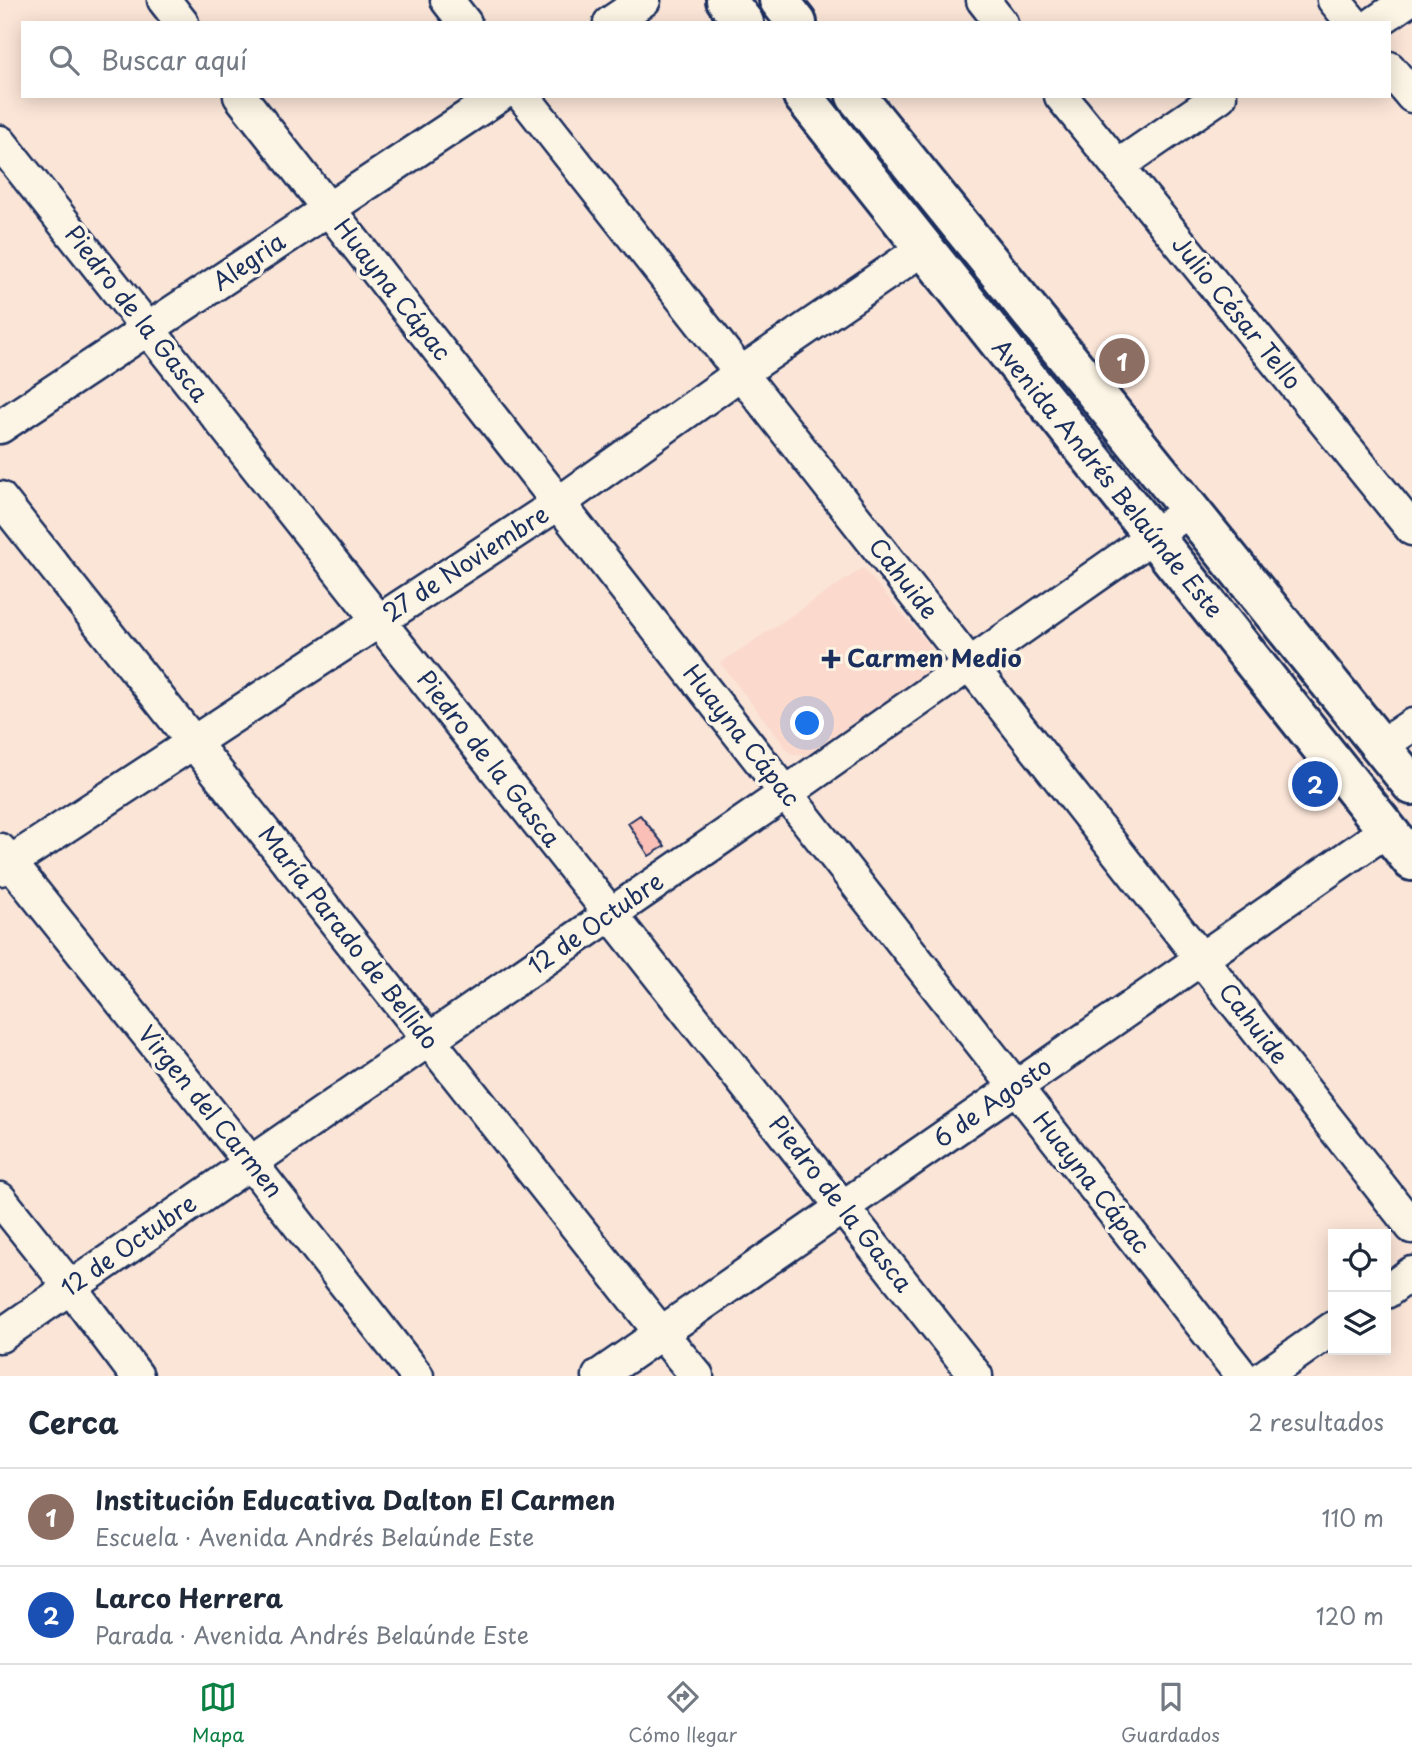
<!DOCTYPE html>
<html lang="es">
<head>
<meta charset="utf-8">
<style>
  body { margin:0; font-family:"Playpen Sans",sans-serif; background:#f6f6f7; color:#1f2937 }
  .controls { position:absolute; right:21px; bottom:21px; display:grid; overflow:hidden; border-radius:0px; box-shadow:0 4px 18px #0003 }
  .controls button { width:63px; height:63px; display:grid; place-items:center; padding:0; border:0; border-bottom:2px solid #e0e1e3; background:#fff; color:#1f2937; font:35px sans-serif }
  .you { position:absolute; left:808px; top:724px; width:24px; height:24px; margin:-18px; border:5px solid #fff; border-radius:50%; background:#1a73e8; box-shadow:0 0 0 10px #1a73e833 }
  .badge { display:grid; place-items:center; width:46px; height:46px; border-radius:50%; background:#0b8043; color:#fff; font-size:23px; font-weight:700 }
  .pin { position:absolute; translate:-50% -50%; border:4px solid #fff; box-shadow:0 2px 7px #0006 }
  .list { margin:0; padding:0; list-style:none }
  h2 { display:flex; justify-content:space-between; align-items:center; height:91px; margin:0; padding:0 28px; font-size:30px }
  h2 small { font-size:23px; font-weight:400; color:#747a83 }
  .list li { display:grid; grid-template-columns:46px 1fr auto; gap:21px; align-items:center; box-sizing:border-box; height:98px; padding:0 28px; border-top:2px solid #e0e1e3 }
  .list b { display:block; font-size:26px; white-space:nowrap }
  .list p { margin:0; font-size:23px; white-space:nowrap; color:#747a83 }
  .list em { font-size:23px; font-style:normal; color:#747a83 }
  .icon { flex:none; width:38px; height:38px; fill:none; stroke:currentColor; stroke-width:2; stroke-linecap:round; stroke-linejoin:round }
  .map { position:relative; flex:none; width:1412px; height:1376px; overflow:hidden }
  .search { position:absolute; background:#fff; box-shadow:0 4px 18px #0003; left:21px; right:21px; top:21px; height:77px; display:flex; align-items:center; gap:18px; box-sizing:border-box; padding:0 24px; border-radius:0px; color:#747a83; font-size:26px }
  .sheet { height:287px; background:#fff }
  nav { display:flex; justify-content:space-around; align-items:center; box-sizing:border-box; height:98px; border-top:2px solid #e0e1e3; background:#fff; font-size:19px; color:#747a83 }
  nav a { display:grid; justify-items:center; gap:4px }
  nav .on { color:#0b8043 }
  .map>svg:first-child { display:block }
</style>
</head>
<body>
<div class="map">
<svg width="1412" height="1376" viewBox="0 0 1412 1376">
  <rect width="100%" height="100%" fill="#fbe5d7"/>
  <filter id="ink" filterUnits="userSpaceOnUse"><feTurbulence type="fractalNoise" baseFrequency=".0143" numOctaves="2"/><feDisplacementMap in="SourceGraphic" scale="14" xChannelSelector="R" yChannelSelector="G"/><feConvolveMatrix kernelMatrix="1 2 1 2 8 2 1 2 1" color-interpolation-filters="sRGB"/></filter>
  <g filter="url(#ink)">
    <polygon fill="#fbdacd" points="863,568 937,654 931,671 805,756 790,753 720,663"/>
    <polygon fill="#fabfb6" stroke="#1b2f5e" stroke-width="2" points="640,815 665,846 649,856 628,823"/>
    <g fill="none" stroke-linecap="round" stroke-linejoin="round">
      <defs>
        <g id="minor">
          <polyline points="164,0 182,23"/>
          <polyline points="447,0 465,23"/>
          <polyline points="983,0 1001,23"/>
          <polyline points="1334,0 1353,23"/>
          <polyline points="610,23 644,0"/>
          <polyline points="1375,23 1408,0"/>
          <polyline points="1389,68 1412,96"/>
          <polyline points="240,96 1242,1376"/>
          <polyline points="523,96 1412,1227"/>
          <polyline points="1061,96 1412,529"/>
          <polyline points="0,142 976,1376"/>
          <polyline points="1118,166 1220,96"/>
          <polyline points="0,427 499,96"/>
          <polyline points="0,498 661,1333 697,1376"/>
          <polyline points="1381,746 1412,725"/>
          <polyline points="0,850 250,1162 417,1376"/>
          <polyline points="0,869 559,503 741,373 924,248"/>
          <polyline points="0,1199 70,1287 137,1376"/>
          <polyline points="1386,1292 1412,1273"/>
          <polyline points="0,1336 786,793 1190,510"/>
          <polyline points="599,1376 1387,830"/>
          <polyline points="1265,1376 1333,1328"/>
        </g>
        <g id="tertiary">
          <polyline points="726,0 744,23"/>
          <polyline points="779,0 797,23"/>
          <polyline points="803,96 1412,861"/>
          <polyline points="856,96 1412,785"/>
        </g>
      </defs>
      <use href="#minor" stroke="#1b2f5e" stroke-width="37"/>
      <use href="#tertiary" stroke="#1b2f5e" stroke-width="44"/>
      <use href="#minor" stroke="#fcf5e5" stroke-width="32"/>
      <use href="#tertiary" stroke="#fcf5e5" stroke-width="38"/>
    </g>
  </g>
  <path fill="#1b2f5e" stroke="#fcf5e5" stroke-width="2.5" d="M827.5 648.5h7v7h7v7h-7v7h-7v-7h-7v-7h7z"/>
  <g text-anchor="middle" stroke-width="7" stroke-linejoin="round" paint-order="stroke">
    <g font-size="24" fill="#1b2f5e" stroke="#fcf5e5">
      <text transform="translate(249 262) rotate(-34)" y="8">Alegria</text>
      <text transform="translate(392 290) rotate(52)" y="8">Huayna Cápac</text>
      <text transform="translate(1236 313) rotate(51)" y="8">Julio César Tello</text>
      <text transform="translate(136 314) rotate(52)" y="8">Piedro de la Gasca</text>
      <text transform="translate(1107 479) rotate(51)" y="8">Avenida Andrés Belaúnde Este</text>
      <text transform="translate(466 564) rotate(-33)" y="8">27 de Noviembre</text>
      <text transform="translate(903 579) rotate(52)" y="8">Cahuide</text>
      <text transform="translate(741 736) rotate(52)" y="8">Huayna Cápac</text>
      <text transform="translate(488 759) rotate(52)" y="8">Piedro de la Gasca</text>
      <text transform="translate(596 924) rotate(-35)" y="8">12 de Octubre</text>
      <text transform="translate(348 938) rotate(52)" y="8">María Parado de Bellido</text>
      <text transform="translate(1253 1024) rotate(52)" y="8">Cahuide</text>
      <text transform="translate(993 1103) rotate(-35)" y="8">6 de Agosto</text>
      <text transform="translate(210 1112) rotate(51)" y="8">Virgen del Carmen</text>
      <text transform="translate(1091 1183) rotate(52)" y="8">Huayna Cápac</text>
      <text transform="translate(840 1204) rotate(52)" y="8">Piedro de la Gasca</text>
      <text transform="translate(129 1246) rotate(-35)" y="8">12 de Octubre</text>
    </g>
    <g font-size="24" font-weight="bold" fill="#1b2f5e" stroke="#fcf5e5" text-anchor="start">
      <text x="847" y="667">Carmen Medio</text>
    </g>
  </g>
</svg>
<div class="controls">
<button><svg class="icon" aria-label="locate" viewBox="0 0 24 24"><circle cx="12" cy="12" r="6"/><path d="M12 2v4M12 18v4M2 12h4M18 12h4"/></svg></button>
<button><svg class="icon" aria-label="layers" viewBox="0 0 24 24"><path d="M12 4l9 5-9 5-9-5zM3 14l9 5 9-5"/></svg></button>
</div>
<div class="you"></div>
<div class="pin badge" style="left:1122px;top:361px;background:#8d6e63">1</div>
<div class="pin badge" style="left:1315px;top:784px;background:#1a4fb4">2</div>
<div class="search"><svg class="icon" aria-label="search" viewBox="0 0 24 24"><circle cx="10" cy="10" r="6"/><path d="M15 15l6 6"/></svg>Buscar aquí</div>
</div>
<section class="sheet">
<h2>Cerca<small>2 resultados</small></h2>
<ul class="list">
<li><span class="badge" style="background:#8d6e63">1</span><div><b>Institución Educativa Dalton El Carmen</b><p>Escuela · Avenida Andrés Belaúnde Este</p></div><em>110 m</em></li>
<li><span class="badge" style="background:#1a4fb4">2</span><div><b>Larco Herrera</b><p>Parada · Avenida Andrés Belaúnde Este</p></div><em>120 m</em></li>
</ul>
</section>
<nav>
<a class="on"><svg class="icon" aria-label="map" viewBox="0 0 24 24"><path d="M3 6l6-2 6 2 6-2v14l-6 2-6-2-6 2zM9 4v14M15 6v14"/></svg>Mapa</a>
<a><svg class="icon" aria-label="directions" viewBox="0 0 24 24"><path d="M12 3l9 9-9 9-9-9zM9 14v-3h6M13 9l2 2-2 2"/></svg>Cómo llegar</a>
<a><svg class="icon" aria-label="saved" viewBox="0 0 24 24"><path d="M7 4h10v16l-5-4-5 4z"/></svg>Guardados</a>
</nav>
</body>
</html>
